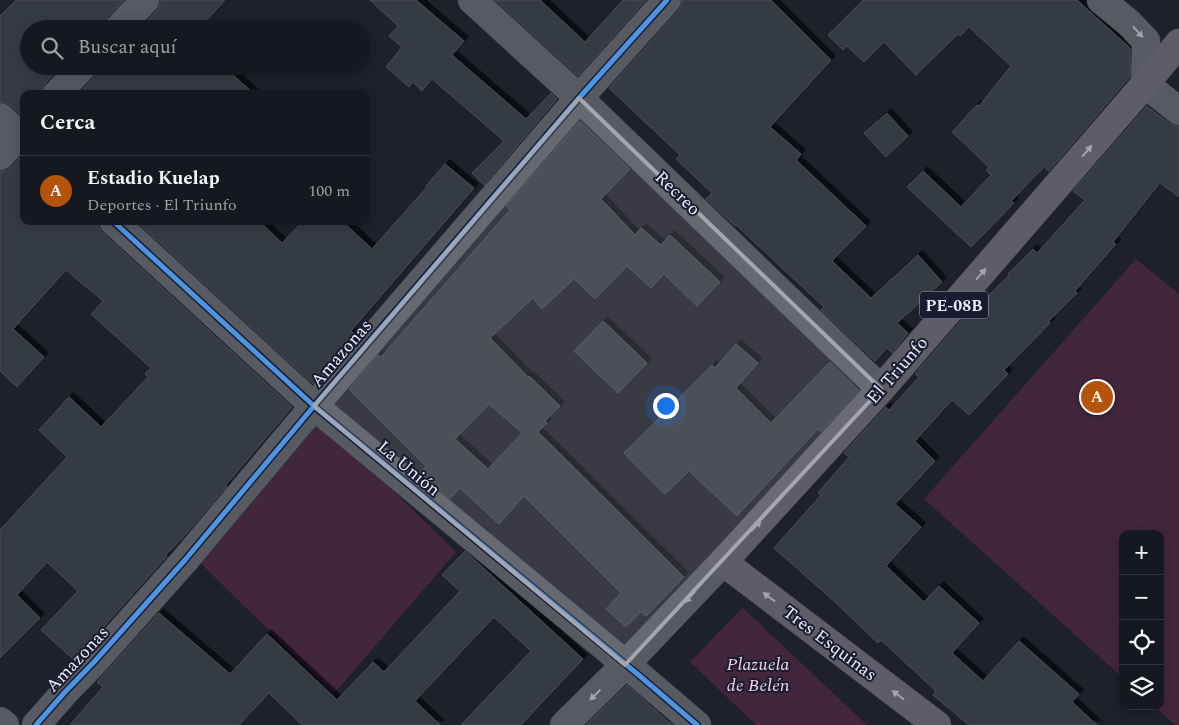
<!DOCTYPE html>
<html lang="es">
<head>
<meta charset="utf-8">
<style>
  body { margin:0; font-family:Spectral,serif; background:#1f2129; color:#f1f3f6 }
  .controls { position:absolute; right:15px; bottom:15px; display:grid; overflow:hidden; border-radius:10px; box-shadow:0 2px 12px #0003 }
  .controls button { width:45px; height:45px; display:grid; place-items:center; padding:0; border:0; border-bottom:1px solid #35373e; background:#161820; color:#f1f3f6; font:25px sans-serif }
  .you { position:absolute; left:665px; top:405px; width:18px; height:18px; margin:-12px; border:4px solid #fff; border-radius:50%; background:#1a73e8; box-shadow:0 0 0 8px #1a73e833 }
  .badge { display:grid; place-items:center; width:32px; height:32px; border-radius:50%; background:#b45309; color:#fff; font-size:16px; font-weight:700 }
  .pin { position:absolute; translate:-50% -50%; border:2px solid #fff; box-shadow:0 1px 5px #0006 }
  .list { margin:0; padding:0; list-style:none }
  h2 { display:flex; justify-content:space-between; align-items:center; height:65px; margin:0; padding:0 20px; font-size:21px }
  h2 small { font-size:16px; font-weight:400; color:#9ea0a5 }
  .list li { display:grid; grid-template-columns:32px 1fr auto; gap:15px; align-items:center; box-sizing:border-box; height:70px; padding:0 20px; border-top:1px solid #35373e }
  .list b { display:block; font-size:19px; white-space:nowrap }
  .list p { margin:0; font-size:16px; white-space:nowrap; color:#9ea0a5 }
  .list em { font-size:16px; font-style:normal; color:#9ea0a5 }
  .icon { flex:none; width:28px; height:28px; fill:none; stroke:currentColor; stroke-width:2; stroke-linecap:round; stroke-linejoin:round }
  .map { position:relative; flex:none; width:1179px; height:725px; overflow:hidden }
  .search { position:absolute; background:#161820; box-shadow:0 2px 12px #0003; left:20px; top:20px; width:350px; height:55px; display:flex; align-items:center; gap:12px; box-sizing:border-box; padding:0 18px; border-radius:28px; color:#9ea0a5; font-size:19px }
  .panel { position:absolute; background:#161820; box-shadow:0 2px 12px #0003; left:20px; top:90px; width:350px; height:135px; border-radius:10px }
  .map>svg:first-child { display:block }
</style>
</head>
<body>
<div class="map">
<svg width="1179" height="725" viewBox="0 0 1179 725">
  <defs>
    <filter id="shadow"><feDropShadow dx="4.5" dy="-4.5" stdDeviation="0" flood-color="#0009"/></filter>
  </defs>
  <rect width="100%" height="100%" fill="#1e202a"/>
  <g fill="#42263b">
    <polygon points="1136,259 1179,294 1179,725 1175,725 1154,706 1160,706 1160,534 1123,534 1123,678 924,499"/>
    <polygon points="320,419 456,552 334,694 193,556"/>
    <polygon points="743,607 743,608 867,725 756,725 690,662"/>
  </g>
  <g fill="#363b43" stroke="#494e55" fill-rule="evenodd" filter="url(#shadow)">
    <polygon points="16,0 124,0 107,18 103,25 103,29 29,29 29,66 61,66 46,83 41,94 24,94 24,111 21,115 10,105 4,102 0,102 0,16"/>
    <polygon points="160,0 225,0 199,29 140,29 157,10 160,4"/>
    <polygon points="370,0 416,0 464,41 452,55 526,119 551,93 557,99 484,185 472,173 504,141 432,79 422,91 413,82 409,87 386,67 402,47 389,36 398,26"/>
    <polygon points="495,0 540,0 585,42 623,0 646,0 578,76"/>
    <polygon points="682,0 771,0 831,60 770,127 801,154 796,160 866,226 832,261 871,298 918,255 942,282 897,323 908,333 892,353 887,348 875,361 821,310 824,307 736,225 735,226 706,199 712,193 676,159 680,155 609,88 679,10 682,4"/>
    <polygon points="863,0 1077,0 1130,48 1130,77 1049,171 1044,167 1011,201 1014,203 971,247 907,187 923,171 961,207 991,175 986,170 989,167 952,132 977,105 979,106 1011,66 969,27 960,36 958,34 916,75 884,42 864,62 847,46 843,50 828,35"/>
    <polygon points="98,66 223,66 254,94 79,94 95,76 98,70"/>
    <polygon points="1147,106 1169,123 1176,126 1179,126 1179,197 1160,183 1113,242 1116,244 1075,291 1077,293 1049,321 1050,323 1004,370 1008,374 969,415 952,400 915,441 935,461 895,504 921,527 886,566 924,602 939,586 979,623 952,653 983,681 1019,641 1079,694 1072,702 1097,725 969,725 933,695 936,691 881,640 878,643 836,603 774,548 821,495 818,493 849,457 844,453 886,407 889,410 919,377 915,374 972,308 974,310 1009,275 1008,274 1033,249 1037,253 1085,200 1073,191"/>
    <polygon points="887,113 908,136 886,157 864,133"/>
    <path d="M580 121 630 169 601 199 635 235 641 228 661 245 670 235 720 282 697 306 664 274 651 288 627 266 595 299 574 279 542 309 533 298 490 338 528 377 529 376 560 406 545 421 547 423 538 432 684 577 646 616 641 612 626 627 606 609 621 593 524 496 499 524 460 488 450 499 420 473 426 466 349 389 378 355 381 357 510 210 506 206ZM489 404 522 433 488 469 455 439Z"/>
    <polygon points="20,157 24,160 24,221 98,221 98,226 102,232 292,407 226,485 227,486 186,534 166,555 167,556 74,660 41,630 78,591 47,562 17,595 40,618 0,658 0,530 67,457 39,430 69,397 101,427 148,377 145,374 151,368 91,314 103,301 66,270 13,329 44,357 17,387 0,371 0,171 5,171 11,167"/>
    <polygon points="445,164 474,188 351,331 355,335 313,384 136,221 259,221 282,243 303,221 342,221 372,249 427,187 426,186"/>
    <polygon points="603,321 647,363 618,393 574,351"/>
    <polygon points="736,344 758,363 736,388 771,423 830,362 859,390 821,432 818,429 737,516 689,471 665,494 624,453 712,365 715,368"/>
    <polygon points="465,551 583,659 521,725 461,725 531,651 494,617 415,701 440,725 302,725 269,693 239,725 70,725 103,687 97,682 159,613 230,674 267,634 337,700 373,662 384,672 460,591 442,575"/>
    <polygon points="627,685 669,722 673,725 586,725"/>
  </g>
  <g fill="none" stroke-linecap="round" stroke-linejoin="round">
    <defs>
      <g id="minor">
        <polyline points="472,0 579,98 881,389"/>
        <polyline points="1101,0 1129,23 1146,41 1145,84 1179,111"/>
        <polyline points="118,29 145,0"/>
        <polyline points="57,94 83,66"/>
        <polyline points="0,117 24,139"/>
        <polyline points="0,156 24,130"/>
        <polyline points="113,221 314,406 641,677 697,725"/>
        <polyline points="0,721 5,725"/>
        <polyline points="36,725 65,692 94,662 185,560 314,406 579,98 667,0"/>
        <polyline points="564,725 625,665 723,562"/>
      </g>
      <polyline id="highway" points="937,725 723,562 881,389 1145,84 1179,43"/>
    </defs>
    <use href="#minor" stroke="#3b3b44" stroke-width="29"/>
    <use href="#highway" stroke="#3b3b44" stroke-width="29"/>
    <use href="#minor" stroke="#585a62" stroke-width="28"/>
    <use href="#highway" stroke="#5d5c67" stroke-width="28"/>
    <defs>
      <g id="cycleway">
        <polyline points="113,221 314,406 641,677 697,725"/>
        <polyline points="36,725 65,692 94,662 185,560 314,406 579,98 667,0"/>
      </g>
    </defs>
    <use href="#cycleway" stroke="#191c2f" stroke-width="8"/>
    <use href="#cycleway" stroke="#4d94e3" stroke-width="5"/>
  </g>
  <defs><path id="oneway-solid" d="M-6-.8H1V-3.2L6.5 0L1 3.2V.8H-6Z" transform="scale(1.25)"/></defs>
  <g fill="#a1a3ae">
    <use href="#oneway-solid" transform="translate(1138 32) rotate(48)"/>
    <use href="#oneway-solid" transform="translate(690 597) rotate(133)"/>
    <use href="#oneway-solid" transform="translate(595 695) rotate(136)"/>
  </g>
  <g fill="#a4a4b0">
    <use href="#oneway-solid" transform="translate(1087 151) rotate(-49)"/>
    <use href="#oneway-solid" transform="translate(981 274) rotate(-49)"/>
    <use href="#oneway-solid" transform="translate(756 526) rotate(-48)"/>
    <use href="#oneway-solid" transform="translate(769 597) rotate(-143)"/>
    <use href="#oneway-solid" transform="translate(898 695) rotate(-143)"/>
  </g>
  <path fill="#a3a5b1" fill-opacity="0.2" stroke="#a3a5b1" stroke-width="4" stroke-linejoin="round" d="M579 98 881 389 625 665 314 406Z"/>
  <g text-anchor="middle" stroke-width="4" stroke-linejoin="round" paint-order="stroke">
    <rect fill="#191c2f" stroke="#abaebd" stroke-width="1" x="920" y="291.5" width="68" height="27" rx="4"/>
    <g font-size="16" font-weight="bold" fill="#eaecfa">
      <text x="954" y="311">PE-08B</text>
    </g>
    <g font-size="18" fill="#eaecfa" stroke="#191c2f">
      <text transform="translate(678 193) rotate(44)" y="6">Recreo</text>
      <text transform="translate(341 353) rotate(-49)" y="6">Amazonas</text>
      <text transform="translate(897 370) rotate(-49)" y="6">El Triunfo</text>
      <text transform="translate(409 468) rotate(40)" y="6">La Unión</text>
      <text transform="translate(830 643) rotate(37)" y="6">Tres Esquinas</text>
      <text transform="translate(77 659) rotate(-47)" y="6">Amazonas</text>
    </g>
    <g font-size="18" font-style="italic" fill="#f8cfe9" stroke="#191c2f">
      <text x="758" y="670">Plazuela<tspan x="758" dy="21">de Belén</tspan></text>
    </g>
  </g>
</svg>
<div class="controls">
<button>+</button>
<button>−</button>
<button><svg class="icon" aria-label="locate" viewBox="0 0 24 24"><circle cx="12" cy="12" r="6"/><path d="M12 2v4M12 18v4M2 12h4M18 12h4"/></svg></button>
<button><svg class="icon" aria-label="layers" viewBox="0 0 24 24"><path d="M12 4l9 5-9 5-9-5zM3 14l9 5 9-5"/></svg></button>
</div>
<div class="you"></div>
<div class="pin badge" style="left:1097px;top:397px">A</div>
<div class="search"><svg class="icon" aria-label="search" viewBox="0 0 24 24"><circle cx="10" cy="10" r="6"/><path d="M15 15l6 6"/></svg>Buscar aquí</div>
<section class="panel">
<h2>Cerca<small></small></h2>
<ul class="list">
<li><span class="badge">A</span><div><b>Estadio Kuelap</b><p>Deportes · El Triunfo</p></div><em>100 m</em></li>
</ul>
</section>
</div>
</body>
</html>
